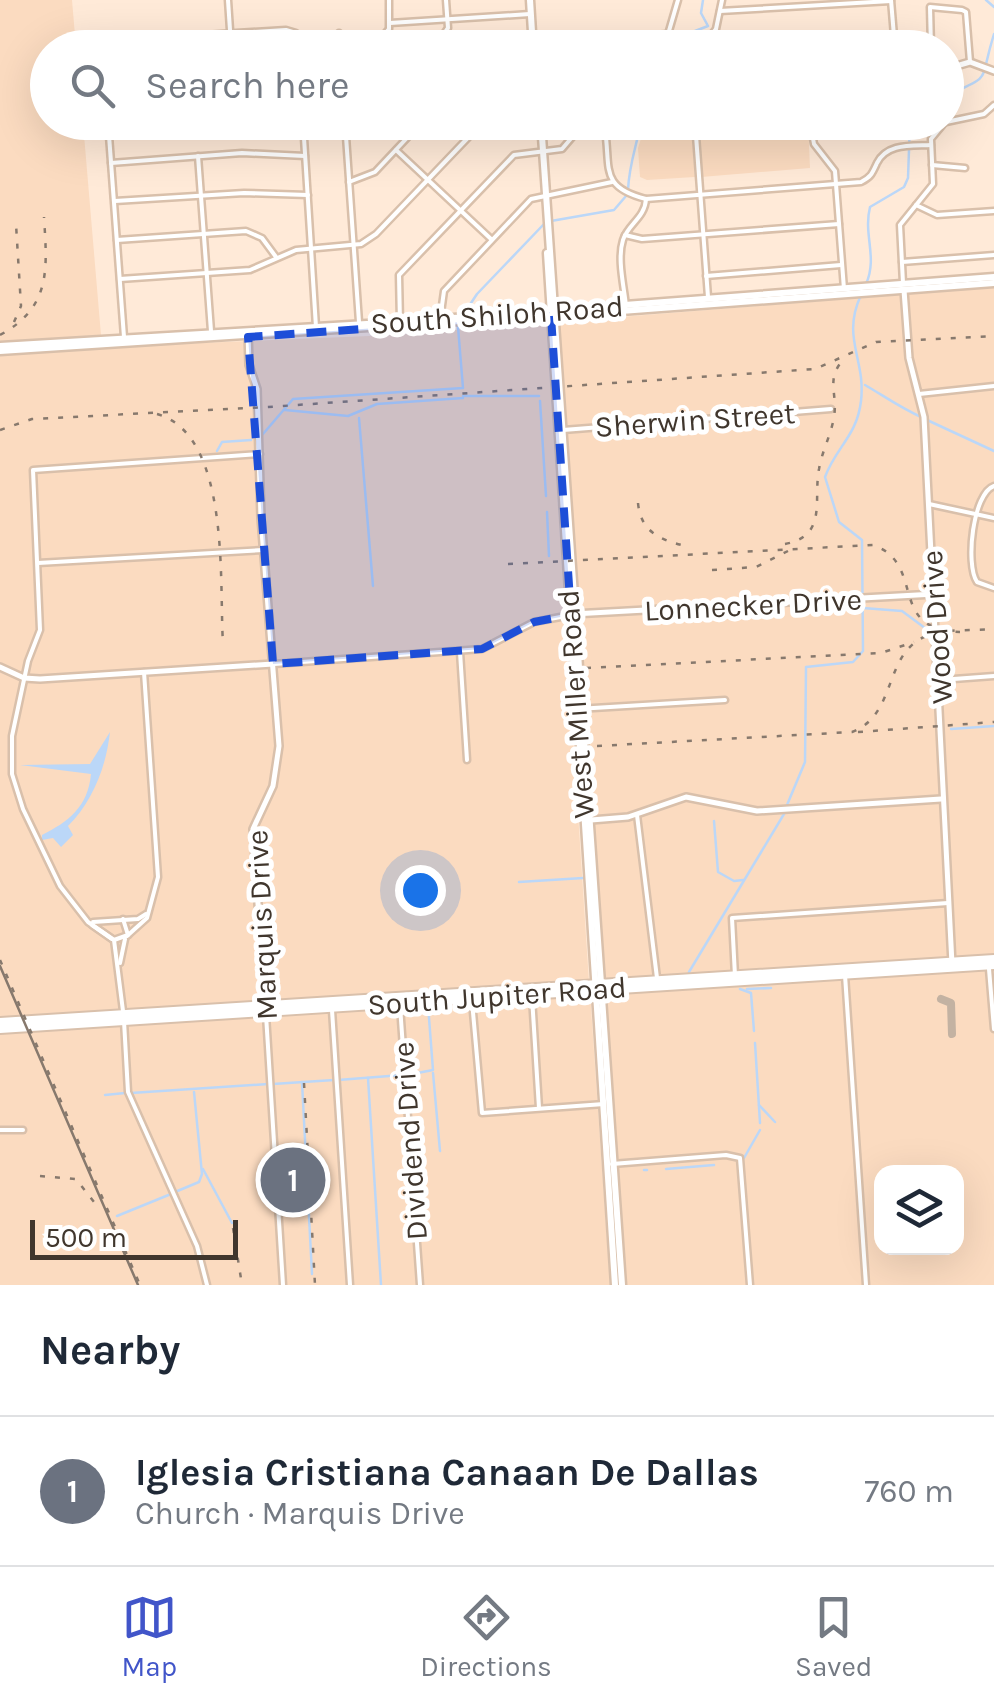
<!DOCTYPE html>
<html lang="en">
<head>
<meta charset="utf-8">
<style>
  body { margin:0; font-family:Karla,sans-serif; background:#f6f6f7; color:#1f2937 }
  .controls { position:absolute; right:30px; bottom:30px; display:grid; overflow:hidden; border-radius:20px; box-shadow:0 10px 40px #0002 }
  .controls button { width:90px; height:90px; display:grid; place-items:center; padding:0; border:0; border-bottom:2px solid #e0e1e3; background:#fff; color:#1f2937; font:50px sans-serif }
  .scale { position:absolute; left:30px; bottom:25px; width:208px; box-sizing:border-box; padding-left:10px; border:5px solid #40362d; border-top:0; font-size:28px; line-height:35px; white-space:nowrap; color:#40362d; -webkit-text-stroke:8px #fff; paint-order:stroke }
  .you { position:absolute; left:420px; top:890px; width:35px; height:35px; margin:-25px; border:8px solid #fff; border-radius:50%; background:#1a73e8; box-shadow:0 0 0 15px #1a73e833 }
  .badge { display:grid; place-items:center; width:65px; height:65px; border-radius:50%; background:#4155c9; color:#fff; font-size:32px; font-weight:700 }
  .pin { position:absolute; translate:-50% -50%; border:5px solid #fff; box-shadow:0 2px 10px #0006 }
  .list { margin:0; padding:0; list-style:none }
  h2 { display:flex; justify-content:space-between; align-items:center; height:130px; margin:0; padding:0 40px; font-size:42px }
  h2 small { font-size:32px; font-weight:400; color:#747a83 }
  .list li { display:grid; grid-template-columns:65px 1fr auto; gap:30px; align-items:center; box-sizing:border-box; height:150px; padding:0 40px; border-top:2px solid #e0e1e3 }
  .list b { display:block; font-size:38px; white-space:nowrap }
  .list p { margin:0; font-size:32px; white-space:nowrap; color:#747a83 }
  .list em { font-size:32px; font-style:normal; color:#747a83 }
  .icon { flex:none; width:55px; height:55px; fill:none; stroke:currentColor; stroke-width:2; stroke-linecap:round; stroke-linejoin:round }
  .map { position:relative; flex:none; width:994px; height:1285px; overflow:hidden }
  .search { position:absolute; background:#fff; box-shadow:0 10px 40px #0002; left:30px; right:30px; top:30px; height:110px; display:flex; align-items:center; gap:25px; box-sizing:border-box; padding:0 35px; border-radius:55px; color:#747a83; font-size:38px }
  .sheet { height:280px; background:#fff }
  nav { display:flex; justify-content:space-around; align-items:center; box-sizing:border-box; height:140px; border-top:2px solid #e0e1e3; background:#fff; font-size:28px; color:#747a83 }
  nav a { display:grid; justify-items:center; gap:5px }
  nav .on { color:#4155c9 }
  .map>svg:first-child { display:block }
</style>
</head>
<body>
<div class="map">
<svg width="994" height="1285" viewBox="0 0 994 1285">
  <rect width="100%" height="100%" fill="#ffead8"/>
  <g fill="#fbdbc0" fill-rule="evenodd">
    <polygon points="0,0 72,0 76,47 48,48 48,122 83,123 102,347 393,335 546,323 589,982 0,1018"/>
    <polygon points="646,123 691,123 695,177 647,180 640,177 638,148"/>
    <polygon points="697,123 808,123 810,168 701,177"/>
    <polygon points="994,287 994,956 601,982 558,322"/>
    <path d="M994 968V1285H626L604 993ZM882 1172H956V1248H882Z"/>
    <polygon points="590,993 610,1285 0,1285 0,1033"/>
  </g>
  <path fill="#bbd7f8" d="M110 732C106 767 93 801 68 826L73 835 61 847 53 838 42 840V835C68 822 88 807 91 774L20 765 90 764Z"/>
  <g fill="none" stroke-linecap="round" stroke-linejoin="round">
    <g stroke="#bbd7f8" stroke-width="2.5">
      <polyline points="986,0 994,7"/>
      <polyline points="684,48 695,31 708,26 701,13 703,0"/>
      <path d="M946 96C994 74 978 85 994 34"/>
      <path d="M628 190C629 165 636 148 641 122"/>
      <polyline points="551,221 614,210 626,196"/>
      <path d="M866 284C878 257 863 235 870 207L904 187 908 178 910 122"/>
      <polyline points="463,315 477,294 544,224"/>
      <path d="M865 385C884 396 899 407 921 417"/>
      <polyline points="463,396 539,396"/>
      <polyline points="540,401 546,496"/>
      <polyline points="285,410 348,416 377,404 463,398"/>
      <polyline points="359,418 373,586"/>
      <polyline points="927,420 994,451"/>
      <polyline points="263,434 293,399 463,388 458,327"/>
      <polyline points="217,451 222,442 251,440"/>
      <polyline points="547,512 549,556"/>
      <polyline points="863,608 902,611 929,631"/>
      <polyline points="951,729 994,726"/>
      <path d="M787 805 805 762 806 667 853 662 863 651 862 540 839 522 825 477C836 447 857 436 861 401 866 359 841 338 861 295"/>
      <polyline points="714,821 718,872 734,881 743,880"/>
      <polyline points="519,882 583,878"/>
      <polyline points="689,972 784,814"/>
      <polyline points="740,989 751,993 754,1031"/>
      <polyline points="747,989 771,988"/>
      <polyline points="755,1043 760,1123"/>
      <polyline points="433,1073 440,1151"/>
      <polyline points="407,1075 433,1070 428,1005"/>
      <polyline points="368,1078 381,1285"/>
      <polyline points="338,1080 402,1075"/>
      <polyline points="302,1082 312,1274"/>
      <polyline points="273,1084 334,1080"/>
      <polyline points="131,1093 268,1084"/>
      <polyline points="105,1095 125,1093"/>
      <polyline points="759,1105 775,1122"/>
      <polyline points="744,1158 760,1130"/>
      <polyline points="203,1169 232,1223"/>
      <polyline points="666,1169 714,1165"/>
      <polyline points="644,1170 647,1170"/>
      <polyline points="175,1192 199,1182 202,1174 194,1092"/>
      <polyline points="117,1216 171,1194"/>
    </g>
    <polyline stroke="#c3b2a2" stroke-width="8" points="941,999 951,1003 952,1034"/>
    <defs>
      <g id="minor">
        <polyline points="228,0 230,30"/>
        <polyline points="891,0 895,48"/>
        <polyline points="720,11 891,1"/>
        <polyline points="390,23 530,14"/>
        <polyline points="339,33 354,48"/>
        <polyline points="533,43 668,34"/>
        <polyline points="703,45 716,29 722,0"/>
        <polyline points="702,46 894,37"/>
        <polyline points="104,48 109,41 286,30 296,33 298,48"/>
        <polyline points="373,48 389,29 389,0"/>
        <polyline points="434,48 448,28 446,0"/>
        <polyline points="664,48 678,0"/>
        <polyline points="931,48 930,7 962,10 966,12 970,62"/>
        <polyline points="108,122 124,337"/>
        <polyline points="303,122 316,327"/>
        <polyline points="345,122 359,322"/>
        <polyline points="695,122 708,297"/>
        <polyline points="810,122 814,144 835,171 844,289"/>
        <polyline points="946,122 984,114 994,105"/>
        <polyline points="303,129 361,122"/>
        <polyline points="396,150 491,239"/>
        <polyline points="198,156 211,331"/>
        <polyline points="111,163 242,153 305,156"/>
        <polyline points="932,165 965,168"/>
        <polyline points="349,182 375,172 422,122"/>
        <polyline points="115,201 244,193 308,195"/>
        <polyline points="916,205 937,215 994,211"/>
        <polyline points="625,235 642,239 839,224"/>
        <polyline points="117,240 246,231 262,238 276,257"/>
        <polyline points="902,262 994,255"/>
        <polyline points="706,276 841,265"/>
        <polyline points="120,279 250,270 296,250 361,244 376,234 483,122"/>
        <polyline points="903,283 900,225 933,184 931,139 945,122"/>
        <path d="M626 306C624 286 617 259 623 240 628 224 645 218 646 199"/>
        <polyline points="440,320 444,291 531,199 612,182"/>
        <path d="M400 323 399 275 514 155 562 149 580 128 605 130C611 168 599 187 646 199L861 182C871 177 872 174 877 163 887 143 911 146 931 145"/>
        <polyline points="919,394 994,386"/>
        <polyline points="563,430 831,409"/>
        <path d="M994 486C973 493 965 564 977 582L994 588"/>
        <polyline points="929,504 994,518"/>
        <polyline points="38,563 263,550"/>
        <polyline points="460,652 467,760"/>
        <polyline points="274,664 482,649 534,622 571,615"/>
        <polyline points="940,680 994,676"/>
        <polyline points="577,709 725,700"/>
        <polyline points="637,815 657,978"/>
        <polyline points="93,922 138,919 146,914"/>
        <polyline points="92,925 112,939"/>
        <polyline points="127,936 147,918 158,877 144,672"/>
        <polyline points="114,940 128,935 123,919"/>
        <polyline points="120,963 125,939"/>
        <polyline points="989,969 994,1029"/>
        <polyline points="845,975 866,1285"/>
        <polyline points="735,976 732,918 948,903"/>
        <polyline points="532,997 539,1108"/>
        <polyline points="472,1001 482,1113 604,1104"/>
        <polyline points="400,1006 420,1285"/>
        <polyline points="332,1010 350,1285"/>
        <polyline points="123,1011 114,940 88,922 60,886 23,809 12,774 12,736 28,661 40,630 33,470 260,454"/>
        <polyline points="266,1015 283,1285"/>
        <polyline points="124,1021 128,1092 197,1246 207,1285"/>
        <polyline points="0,1130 23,1130"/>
        <polyline points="612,1164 726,1155 740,1158 750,1285"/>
      </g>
      <g id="tertiary">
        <polyline points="946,69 970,62 994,71"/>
        <polyline points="904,290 909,358 924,417 952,964"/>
        <polyline points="248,332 249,365 257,389 261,518 279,746 273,786 253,829 265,1008"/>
        <polyline points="573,614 935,594"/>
        <polyline points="0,667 24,678 40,679 273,664"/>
        <polyline points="591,820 628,817 686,797 757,811 941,799"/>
      </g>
      <g id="secondary">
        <polyline points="530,0 533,48"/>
        <polyline points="541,122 622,1285"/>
        <polyline points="547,253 576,700"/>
        <polyline points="621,311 994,283"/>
        <polyline points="0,346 400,322 994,277"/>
        <polyline points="0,351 599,312"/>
        <polyline points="578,717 615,1285"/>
      </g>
      <g id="primary">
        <polyline points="0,1022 994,959"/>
        <polyline points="0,1029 994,965"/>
      </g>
    </defs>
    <use href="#minor" stroke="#d9c0ab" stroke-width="9"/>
    <use href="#tertiary" stroke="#d9c0ab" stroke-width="10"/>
    <use href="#secondary" stroke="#d9c0ab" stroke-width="11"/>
    <use href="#primary" stroke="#d9c0ab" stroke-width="12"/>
    <use href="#minor" stroke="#fff" stroke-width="4"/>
    <use href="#tertiary" stroke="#fff" stroke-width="5"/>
    <use href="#secondary" stroke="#fff" stroke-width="6"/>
    <use href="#primary" stroke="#fff" stroke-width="8"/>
    <polyline stroke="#87796d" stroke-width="2.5" points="0,966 138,1285"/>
    <g stroke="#87796d" stroke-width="2.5" stroke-dasharray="5 10" stroke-linecap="butt">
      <polyline points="14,322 21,306 16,224"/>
      <path d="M0 335C52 307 47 268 44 217"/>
      <path d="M157 414C231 435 219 582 223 644"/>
      <polyline points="0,430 32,419 268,407 815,369 876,342 994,336"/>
      <path d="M638 503C641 534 663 541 690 547"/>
      <path d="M785 544C828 536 813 500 819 469 822 451 831 435 834 417 838 393 825 379 844 359"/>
      <path d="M508 564 873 545C927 564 886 630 960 632"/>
      <polyline points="712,570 756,567 788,551"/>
      <polyline points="586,668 881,653 914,642"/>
      <polyline points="858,732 994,722"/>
      <path d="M597 746 852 732C897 715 883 656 924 637 944 628 973 631 994 629"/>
      <polyline points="0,960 140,1285"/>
      <polyline points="304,1083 315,1285"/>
      <polyline points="40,1176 76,1179 94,1202"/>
      <polyline points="233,1228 242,1285"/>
    </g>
  </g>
  <path fill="#1d4ed8" fill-opacity="0.2" stroke="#1d4ed8" stroke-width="8" stroke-dasharray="20 12" stroke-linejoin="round" d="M551 316 571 615 534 622 482 649 273 664 248 337Z"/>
  <g text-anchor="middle" stroke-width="10" stroke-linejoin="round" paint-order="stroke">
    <g font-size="30" fill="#40362d" stroke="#fff">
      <text transform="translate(497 315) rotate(-4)" y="10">South Shiloh Road</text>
      <text transform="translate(695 420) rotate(-4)" y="10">Sherwin Street</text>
      <text transform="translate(753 605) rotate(-3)" y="10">Lonnecker Drive</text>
      <text transform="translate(937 627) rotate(-94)" y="10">Wood Drive</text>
      <text transform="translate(576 704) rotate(-94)" y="10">West Miller Road</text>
      <text transform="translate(262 925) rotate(-93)" y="10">Marquis Drive</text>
      <text transform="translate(497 996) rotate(-4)" y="10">South Jupiter Road</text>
      <text transform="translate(410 1141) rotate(-94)" y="10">Dividend Drive</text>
    </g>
  </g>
</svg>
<div class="controls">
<button><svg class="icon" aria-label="layers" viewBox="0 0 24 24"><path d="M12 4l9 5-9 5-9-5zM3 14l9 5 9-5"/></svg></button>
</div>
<div class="scale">500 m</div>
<div class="you"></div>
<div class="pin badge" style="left:293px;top:1180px;background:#6b7280">1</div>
<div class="search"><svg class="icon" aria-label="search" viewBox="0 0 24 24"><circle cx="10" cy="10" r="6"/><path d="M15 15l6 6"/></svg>Search here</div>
</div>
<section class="sheet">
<h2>Nearby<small></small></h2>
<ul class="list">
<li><span class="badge" style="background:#6b7280">1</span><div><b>Iglesia Cristiana Canaan De Dallas</b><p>Church · Marquis Drive</p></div><em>760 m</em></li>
</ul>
</section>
<nav>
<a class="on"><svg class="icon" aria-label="map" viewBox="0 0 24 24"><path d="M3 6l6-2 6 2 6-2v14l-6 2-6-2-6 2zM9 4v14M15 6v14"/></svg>Map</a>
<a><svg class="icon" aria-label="directions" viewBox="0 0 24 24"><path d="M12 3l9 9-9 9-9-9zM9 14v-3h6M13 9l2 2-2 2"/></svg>Directions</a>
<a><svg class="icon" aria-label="saved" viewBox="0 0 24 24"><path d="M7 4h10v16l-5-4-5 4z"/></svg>Saved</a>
</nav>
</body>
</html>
